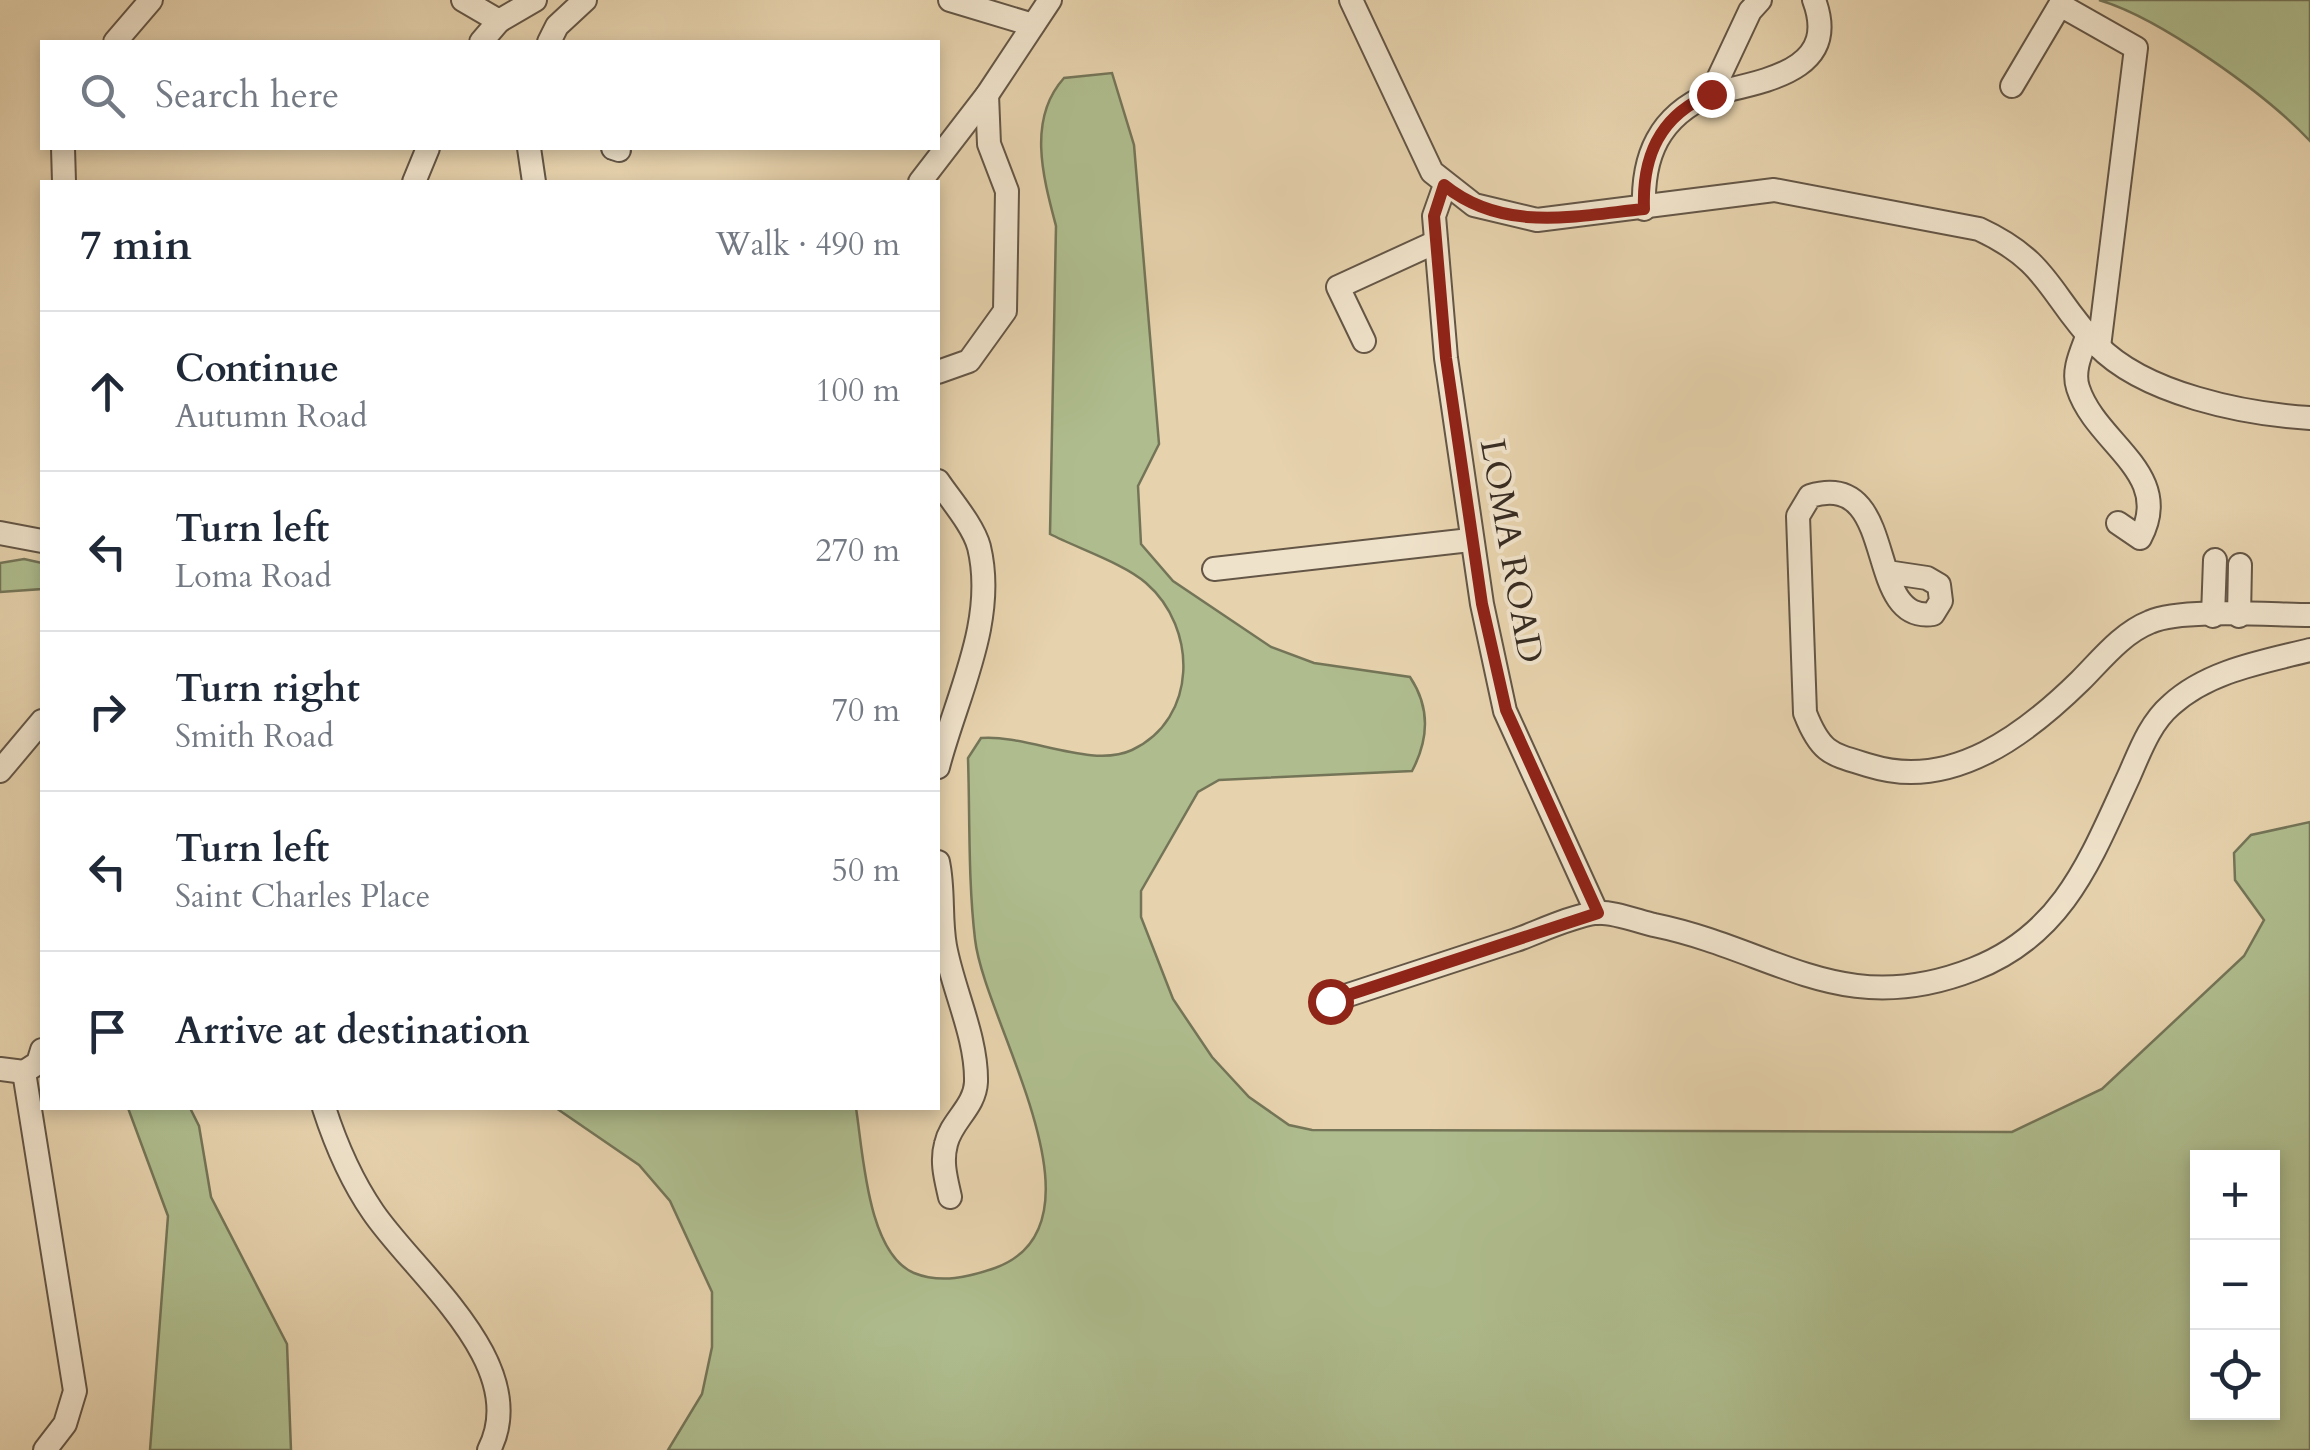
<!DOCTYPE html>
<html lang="en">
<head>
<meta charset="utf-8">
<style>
  body { margin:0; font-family:Cardo,serif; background:#f6f6f7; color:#1f2937 }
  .controls { position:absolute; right:30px; bottom:30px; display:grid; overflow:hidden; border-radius:0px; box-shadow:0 5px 15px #0003 }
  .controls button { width:90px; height:90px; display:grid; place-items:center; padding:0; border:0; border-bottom:2px solid #e0e1e3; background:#fff; color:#1f2937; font:50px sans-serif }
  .stop { position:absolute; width:30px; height:30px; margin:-22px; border:8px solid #8f2418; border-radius:50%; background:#fff }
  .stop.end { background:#8f2418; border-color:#fff; box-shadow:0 2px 10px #0008 }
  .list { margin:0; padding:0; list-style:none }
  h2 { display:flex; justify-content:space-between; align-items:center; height:130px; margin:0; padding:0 40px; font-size:42px }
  h2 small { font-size:32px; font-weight:400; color:#747a83 }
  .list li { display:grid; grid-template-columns:65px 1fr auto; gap:30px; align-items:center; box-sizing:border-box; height:160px; padding:0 40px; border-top:2px solid #e0e1e3 }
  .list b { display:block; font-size:38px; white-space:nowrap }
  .list p { margin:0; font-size:32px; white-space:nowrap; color:#747a83 }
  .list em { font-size:32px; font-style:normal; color:#747a83 }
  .icon { flex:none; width:55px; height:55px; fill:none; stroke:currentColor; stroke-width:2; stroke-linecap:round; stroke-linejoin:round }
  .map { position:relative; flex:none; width:2310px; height:1450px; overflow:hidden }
  .search { position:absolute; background:#fff; box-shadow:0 5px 15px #0003; left:40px; top:40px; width:900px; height:110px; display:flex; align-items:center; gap:25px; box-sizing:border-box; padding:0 35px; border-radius:0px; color:#747a83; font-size:38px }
  .panel { position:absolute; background:#fff; box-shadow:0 5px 15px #0003; left:40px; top:180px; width:900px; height:930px; border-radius:0px }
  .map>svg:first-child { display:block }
</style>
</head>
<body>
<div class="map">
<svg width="2310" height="1450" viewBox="0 0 2310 1450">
  <rect width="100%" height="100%" fill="#e6d2ad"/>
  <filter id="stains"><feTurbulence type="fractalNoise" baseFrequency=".002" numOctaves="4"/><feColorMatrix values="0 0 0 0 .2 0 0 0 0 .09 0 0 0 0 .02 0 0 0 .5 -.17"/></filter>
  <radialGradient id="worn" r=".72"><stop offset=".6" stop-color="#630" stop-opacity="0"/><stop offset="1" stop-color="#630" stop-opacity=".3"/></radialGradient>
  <g fill="#afbd8e" stroke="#747558" stroke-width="2.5" fill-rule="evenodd">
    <path d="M2099 0H2310V141C2266 94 2160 18 2099 0Z"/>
    <path d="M1112 73 1134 145 1159 444 1138 486 1141 544 1173 581 1271 647 1314 663 1410 677C1430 707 1429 739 1412 771L1219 780 1198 792 1141 891V917L1173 999 1212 1057 1249 1097 1289 1125 1312 1130 2012 1132 2102 1089 2244 956 2264 920 2235 880 2234 853 2251 835 2310 822V1450H668L702 1394 712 1347V1292L670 1201 639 1165 556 1108H856C863 1151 867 1253 914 1273 941 1284 969 1277 995 1268 1116 1224 984 1022 975 939 968 880 970 818 968 758L981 738C1026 734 1091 769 1132 750 1198 719 1198 628 1146 583 1125 564 1077 548 1050 534L1056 226C1043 177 1027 119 1064 78ZM2198 1158H2272V1412H2198Z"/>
    <polygon points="24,559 42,563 42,589 0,592 0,563"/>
    <polygon points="128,1108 190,1108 199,1126 211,1197 287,1344 291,1450 150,1450 168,1216"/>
  </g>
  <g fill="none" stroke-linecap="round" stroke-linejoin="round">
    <defs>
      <g id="minor">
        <polyline points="463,0 499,21 535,0"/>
        <polyline points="950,0 1033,25"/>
        <path d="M1351 0 1432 172 1474 205 1537 220 1774 190 1979 229C2050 262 2049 295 2097 345 2144 394 2244 414 2310 418"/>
        <path d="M1760 0 1750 11 1711 94C1762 81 1841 72 1814 0"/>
        <polyline points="115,42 151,0"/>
        <polyline points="481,42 499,21"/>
        <polyline points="549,42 557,26 585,0"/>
        <polyline points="2012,86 2060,5 2136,48 2099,347"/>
        <polyline points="63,148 64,182"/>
        <polyline points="529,148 534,182"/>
        <polyline points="613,148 619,150"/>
        <polyline points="414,182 428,148"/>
        <polyline points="920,182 987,95 1050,0"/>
        <polyline points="1445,185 1434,216 1446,358 1482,604 1505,711 1597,913"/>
        <path d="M1644 209C1642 156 1659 116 1711 94"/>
        <path d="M2088 334C2082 351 2072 370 2078 388 2096 444 2175 473 2140 538L2118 523"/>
        <polyline points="1364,341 1338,287 1436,242"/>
        <polyline points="938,372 969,361 1005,311 1007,191 989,144 987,95"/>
        <path d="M938 481C950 499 973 525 979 547 997 621 956 697 938 767"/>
        <polyline points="0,533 42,541"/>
        <polyline points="1214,569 1470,540"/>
        <path d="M1887 572 1927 578 1939 585 1941 601 1933 614C1862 624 1901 469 1810 496L1798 516 1805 713C1821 754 1831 754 1871 766 1952 791 2026 734 2080 681 2101 660 2122 633 2150 622 2182 608 2272 615 2310 615"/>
        <polyline points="2213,616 2215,560"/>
        <polyline points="2239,616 2240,565"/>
        <polyline points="0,771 42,721"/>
        <path d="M938 862C944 890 940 918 945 946 953 990 977 1037 976 1082 975 1107 951 1121 946 1144 941 1162 946 1179 950 1197"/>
        <path d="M1330 1001C1392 981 1454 960 1516 940 1541 931 1569 917 1595 913 1612 911 1637 921 1654 925 1776 950 1842 1021 1974 969 2064 934 2091 858 2129 776 2140 751 2150 723 2171 705 2208 671 2262 662 2310 650"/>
        <polyline points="0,1069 24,1072 38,1063 42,1050"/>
        <polyline points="24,1072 75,1391 65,1424 45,1450"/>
        <path d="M324 1108C336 1145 351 1180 373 1212 415 1274 533 1365 489 1450"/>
      </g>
    </defs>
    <use href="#minor" stroke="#645646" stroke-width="26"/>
    <use href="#minor" stroke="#efe2ca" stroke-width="22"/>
  </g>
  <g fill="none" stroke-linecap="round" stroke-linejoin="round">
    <path stroke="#8f2418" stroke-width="12" d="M1330 1001 1598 913 1506 710 1482 604 1446 358 1434 216 1444 185C1503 233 1575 216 1644 209 1642 156 1660 115 1711 94"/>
  </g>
  <g text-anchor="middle" stroke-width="8" stroke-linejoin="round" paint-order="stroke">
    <g font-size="35" fill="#382d23" stroke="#efe2ca">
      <text transform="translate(1512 551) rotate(80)" y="12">LOMA ROAD</text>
    </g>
  </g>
  <rect width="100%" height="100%" filter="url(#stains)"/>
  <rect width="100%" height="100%" fill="url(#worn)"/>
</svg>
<div class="controls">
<button>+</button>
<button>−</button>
<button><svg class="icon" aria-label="locate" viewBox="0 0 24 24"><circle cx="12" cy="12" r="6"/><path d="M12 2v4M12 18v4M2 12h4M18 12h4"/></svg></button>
</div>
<div class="stop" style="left:1330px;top:1001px"></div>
<div class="stop end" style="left:1711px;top:94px"></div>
<div class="search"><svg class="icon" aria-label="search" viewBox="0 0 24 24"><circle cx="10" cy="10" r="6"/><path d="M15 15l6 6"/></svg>Search here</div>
<section class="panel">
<h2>7 min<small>Walk · 490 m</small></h2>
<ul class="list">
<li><svg class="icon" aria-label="ahead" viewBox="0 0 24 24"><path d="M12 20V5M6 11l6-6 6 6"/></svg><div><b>Continue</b><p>Autumn Road</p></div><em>100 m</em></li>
<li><svg class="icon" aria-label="left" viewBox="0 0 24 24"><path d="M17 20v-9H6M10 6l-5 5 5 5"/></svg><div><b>Turn left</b><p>Loma Road</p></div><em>270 m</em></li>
<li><svg class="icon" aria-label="right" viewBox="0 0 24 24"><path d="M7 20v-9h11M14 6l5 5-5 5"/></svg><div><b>Turn right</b><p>Smith Road</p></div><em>70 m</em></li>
<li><svg class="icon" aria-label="left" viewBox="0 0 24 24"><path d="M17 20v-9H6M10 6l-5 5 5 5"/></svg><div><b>Turn left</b><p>Saint Charles Place</p></div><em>50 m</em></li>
<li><svg class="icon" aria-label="arrive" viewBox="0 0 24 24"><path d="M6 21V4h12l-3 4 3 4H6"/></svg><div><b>Arrive at destination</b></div></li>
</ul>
</section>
</div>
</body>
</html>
